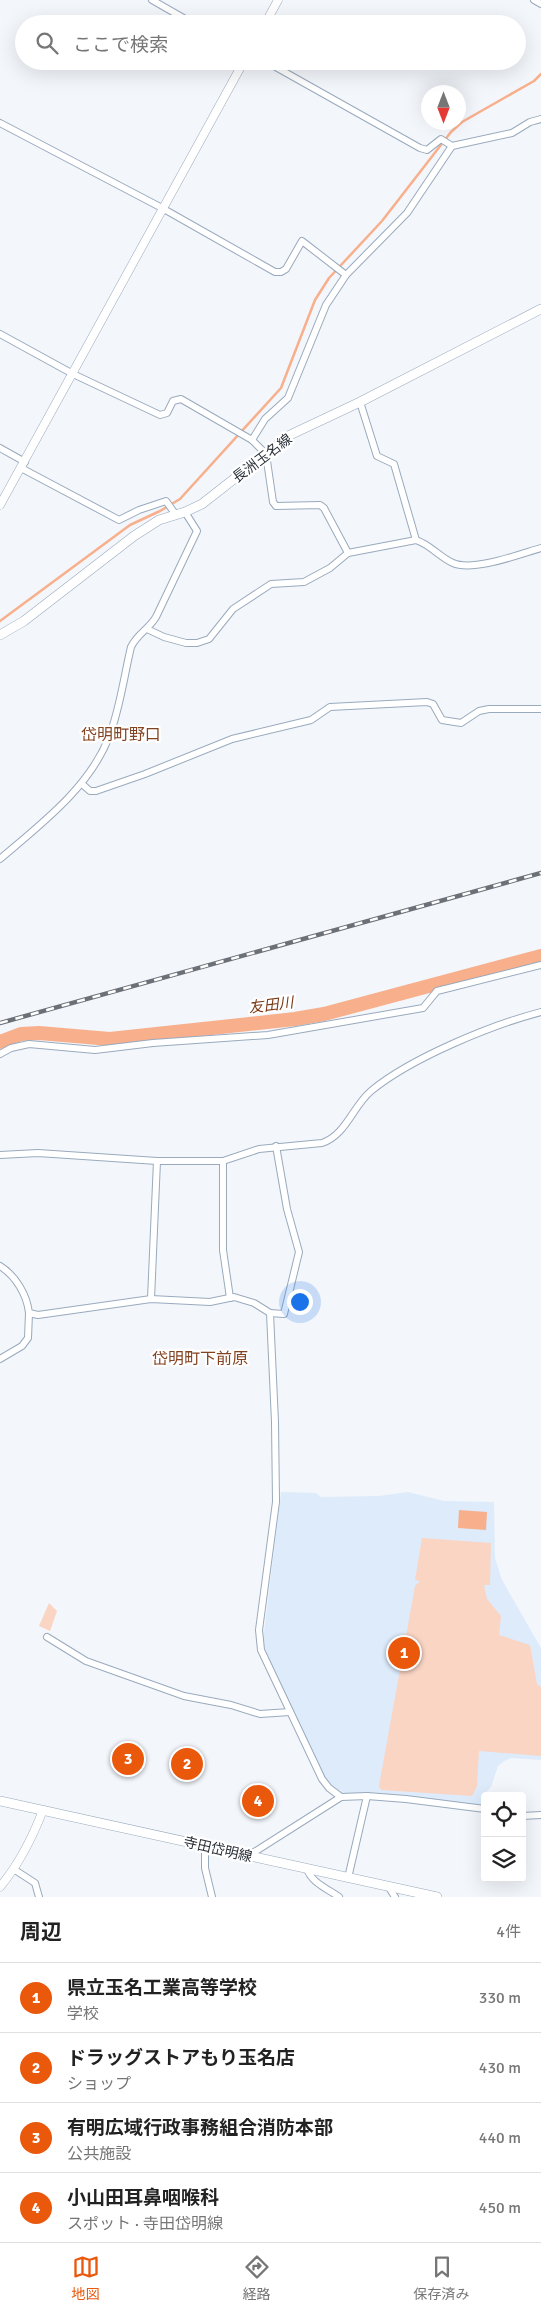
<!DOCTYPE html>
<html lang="ja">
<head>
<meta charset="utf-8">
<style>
  body { margin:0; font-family:Signika,"Noto Sans JP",sans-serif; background:#f2f2f2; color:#222 }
  .controls { position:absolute; right:15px; bottom:15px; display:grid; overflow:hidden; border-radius:5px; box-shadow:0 5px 20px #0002 }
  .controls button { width:45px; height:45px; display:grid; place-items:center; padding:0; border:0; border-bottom:1px solid #e0e0e0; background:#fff; color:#222; font:25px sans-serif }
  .compass { position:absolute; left:421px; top:85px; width:45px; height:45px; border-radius:50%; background:#fff; box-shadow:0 5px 20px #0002; rotate:180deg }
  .you { position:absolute; left:299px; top:1301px; width:18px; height:18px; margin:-12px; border:4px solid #fff; border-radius:50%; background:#1a73e8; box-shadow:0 0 0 8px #1a73e833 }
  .badge { display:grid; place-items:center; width:32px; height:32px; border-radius:50%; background:#ea580c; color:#fff; font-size:16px; font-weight:700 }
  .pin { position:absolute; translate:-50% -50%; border:2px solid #fff; box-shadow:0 1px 5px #0006 }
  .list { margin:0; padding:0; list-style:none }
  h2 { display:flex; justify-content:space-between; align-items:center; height:65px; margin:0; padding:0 20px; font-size:21px }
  h2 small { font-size:16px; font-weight:400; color:#767676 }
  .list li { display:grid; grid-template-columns:32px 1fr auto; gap:15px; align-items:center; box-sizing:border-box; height:70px; padding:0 20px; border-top:1px solid #e0e0e0 }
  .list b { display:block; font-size:19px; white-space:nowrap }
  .list p { margin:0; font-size:16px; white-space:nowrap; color:#767676 }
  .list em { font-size:16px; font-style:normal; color:#767676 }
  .icon { flex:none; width:28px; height:28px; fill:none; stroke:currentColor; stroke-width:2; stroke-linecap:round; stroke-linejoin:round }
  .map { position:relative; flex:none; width:541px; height:1897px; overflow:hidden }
  .search { position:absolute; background:#fff; box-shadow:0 5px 20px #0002; left:15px; right:15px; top:15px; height:55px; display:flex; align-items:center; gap:12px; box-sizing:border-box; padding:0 18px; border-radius:28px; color:#767676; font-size:19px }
  .sheet { height:345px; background:#fff }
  nav { display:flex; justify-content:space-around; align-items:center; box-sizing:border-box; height:70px; border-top:1px solid #e0e0e0; background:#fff; font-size:14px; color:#767676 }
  nav a { display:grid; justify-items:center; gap:2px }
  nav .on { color:#ea580c }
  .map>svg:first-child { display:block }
</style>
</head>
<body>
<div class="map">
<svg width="541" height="1897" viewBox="0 0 541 1897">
  <rect width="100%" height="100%" fill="#f3f6fb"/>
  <polygon fill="#ddebfb" points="281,1492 316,1493 321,1497 379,1496 408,1492 444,1501 494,1502 495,1558 502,1580 541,1648 541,1760 511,1758 504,1761 498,1766 491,1787 484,1794 482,1807 440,1802 411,1796 340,1793 324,1780 268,1659 263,1641"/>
  <g fill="#fad5c4">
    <polygon points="422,1538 491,1543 490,1585 484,1585 487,1599 501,1616 499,1635 530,1645 537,1684 541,1687 541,1756 479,1751 477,1786 472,1796 381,1790 379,1786 415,1586 420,1581 415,1580"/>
    <polygon points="49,1603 57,1611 50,1631 39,1626"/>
  </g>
  <polygon fill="#f8af8c" points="459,1510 487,1512 486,1530 458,1528"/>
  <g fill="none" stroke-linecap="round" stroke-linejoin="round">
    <polyline stroke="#f8af8c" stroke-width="2.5" points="0,621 130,525 160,511 180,499 281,388 315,300 329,278 382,221 451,132 462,122 534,81 541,74"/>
    <polyline stroke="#f8af8c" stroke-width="14" points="0,1042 21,1034 39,1033 110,1039 295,1019 324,1014 541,956"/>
    <defs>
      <g id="minor">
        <polyline points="152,0 194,24"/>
        <polyline points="534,0 541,4"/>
        <polyline points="265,61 420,148 427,150 441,139 452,146"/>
        <polyline points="0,123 162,208 275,272 281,272 286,269 302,241 346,275"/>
        <polyline points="0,334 73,374 160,415 167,413 173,401 181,399 252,440 266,454 273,502 276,506 320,505 324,508 348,553"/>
        <polyline points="360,402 377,456 394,464 416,540"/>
        <polyline points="252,440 265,419 288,398 326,305 346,275 407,213 452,146 512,133 530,122 541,119"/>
        <polyline points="0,448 25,462"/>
        <polyline points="21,468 119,520 139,510 166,501 176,515"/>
        <path d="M147 629 164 637 186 643H197L209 639 233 609 271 584 304 582 330 568 348 553 416 540C431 545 439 557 453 563 473 572 520 554 541 548"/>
        <polyline points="82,784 90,791 96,791 145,774 232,739 311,720 330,707 427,702 433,704 442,720 461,723 479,711 489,709 541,709"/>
        <path d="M0 859C41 824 89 788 109 737 120 709 124 676 131 647 137 634 149 629 156 617L197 531 185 512"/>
        <polyline points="0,1054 11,1048 29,1044 95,1050 153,1043 268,1035 423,1008 437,991 541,965"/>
        <path d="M0 1155 38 1153 157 1161H223L259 1149 322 1143C346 1135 353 1106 371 1091 411 1058 491 1025 541 1012"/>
        <polyline points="223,1161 223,1250 230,1298"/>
        <path d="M0 1266C16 1276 27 1295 29 1313L38 1315 151 1299 210 1302 234 1297 254 1303 270 1313 284 1314 299 1252 287 1209 276 1146"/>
        <polyline points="151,1299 157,1161"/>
        <polyline points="270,1313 275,1422 276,1502 259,1630 261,1650 322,1779 329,1788 341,1797"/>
        <polyline points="0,1359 22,1346 28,1338 29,1313"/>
        <polyline points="47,1637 86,1661 184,1696 231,1705 260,1714 290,1712"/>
        <polyline points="522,1816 541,1815"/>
        <polyline points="205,1846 205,1868 212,1897"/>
        <polyline points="248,1856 341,1797 367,1796 406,1799 485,1809"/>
        <path d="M307 1868C310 1882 328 1889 339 1897"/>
        <polyline points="15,1870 35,1883 39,1897"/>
        <polyline points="348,1878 367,1796"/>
        <polyline points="388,1886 395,1897"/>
      </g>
      <g id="tertiary">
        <polyline points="265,24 278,0"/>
        <polyline points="0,505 244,61"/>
        <path d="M0 1887C19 1864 32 1839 43 1810"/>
      </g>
      <g id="secondary">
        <polyline points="0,635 24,621 134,536 159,520 185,512 202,504 290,435 360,402 541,309"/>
        <polyline points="0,1801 437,1897"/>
      </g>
    </defs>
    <use href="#minor" stroke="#99aabd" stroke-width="8"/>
    <use href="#tertiary" stroke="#99aabd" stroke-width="9"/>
    <use href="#secondary" stroke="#99aabd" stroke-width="10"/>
    <use href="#minor" stroke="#fff" stroke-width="6"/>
    <use href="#tertiary" stroke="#fff" stroke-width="8"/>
    <use href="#secondary" stroke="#fff" stroke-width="9"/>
    <defs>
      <polyline id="rail" points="0,1023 541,873"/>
    </defs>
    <use href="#rail" stroke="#6c7178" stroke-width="4.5"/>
    <use href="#rail" stroke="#fff" stroke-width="2.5" stroke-dasharray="8" stroke-linecap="butt"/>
  </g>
  <g text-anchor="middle" stroke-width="4.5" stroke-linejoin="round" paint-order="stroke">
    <g font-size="14" fill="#293037" stroke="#fff">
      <text transform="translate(262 458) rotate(-37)" y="5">長洲玉名線</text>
      <text transform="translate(218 1849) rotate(13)" y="5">寺田岱明線</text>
    </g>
    <g font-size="15" font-style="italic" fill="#7a3915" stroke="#fff">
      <text transform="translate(271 1005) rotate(-7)" y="5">友田川</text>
    </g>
    <g font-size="16" fill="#834321" stroke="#fff">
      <text x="121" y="740">岱明町野口</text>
      <text x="200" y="1364">岱明町下前原</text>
    </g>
  </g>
</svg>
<div class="controls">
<button><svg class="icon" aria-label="locate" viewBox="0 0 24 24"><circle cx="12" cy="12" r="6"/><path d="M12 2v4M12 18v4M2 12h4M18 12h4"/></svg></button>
<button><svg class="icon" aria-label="layers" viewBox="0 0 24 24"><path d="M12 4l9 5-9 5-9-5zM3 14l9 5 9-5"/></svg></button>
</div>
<svg class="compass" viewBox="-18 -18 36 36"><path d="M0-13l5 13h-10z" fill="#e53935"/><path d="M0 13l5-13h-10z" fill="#767676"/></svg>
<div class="you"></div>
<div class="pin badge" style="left:404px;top:1653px">1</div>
<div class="pin badge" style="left:187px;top:1764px">2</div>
<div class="pin badge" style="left:128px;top:1759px">3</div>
<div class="pin badge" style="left:258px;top:1801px">4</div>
<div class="search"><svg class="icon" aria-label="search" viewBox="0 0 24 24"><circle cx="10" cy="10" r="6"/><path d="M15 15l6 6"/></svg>ここで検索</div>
</div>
<section class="sheet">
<h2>周辺<small>4件</small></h2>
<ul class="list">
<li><span class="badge">1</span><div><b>県立玉名工業高等学校</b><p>学校</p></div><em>330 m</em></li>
<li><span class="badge">2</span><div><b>ドラッグストアもり玉名店</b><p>ショップ</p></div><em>430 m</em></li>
<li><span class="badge">3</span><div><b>有明広域行政事務組合消防本部</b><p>公共施設</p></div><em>440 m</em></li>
<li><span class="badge">4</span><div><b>小山田耳鼻咽喉科</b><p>スポット · 寺田岱明線</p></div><em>450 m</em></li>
</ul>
</section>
<nav>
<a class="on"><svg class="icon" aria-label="map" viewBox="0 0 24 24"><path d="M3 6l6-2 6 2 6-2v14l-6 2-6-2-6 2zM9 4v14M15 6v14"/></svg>地図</a>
<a><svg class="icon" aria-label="directions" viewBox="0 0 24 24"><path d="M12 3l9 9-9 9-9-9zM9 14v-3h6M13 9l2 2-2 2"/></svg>経路</a>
<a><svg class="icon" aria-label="saved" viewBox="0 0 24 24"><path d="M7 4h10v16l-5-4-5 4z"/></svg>保存済み</a>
</nav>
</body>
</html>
